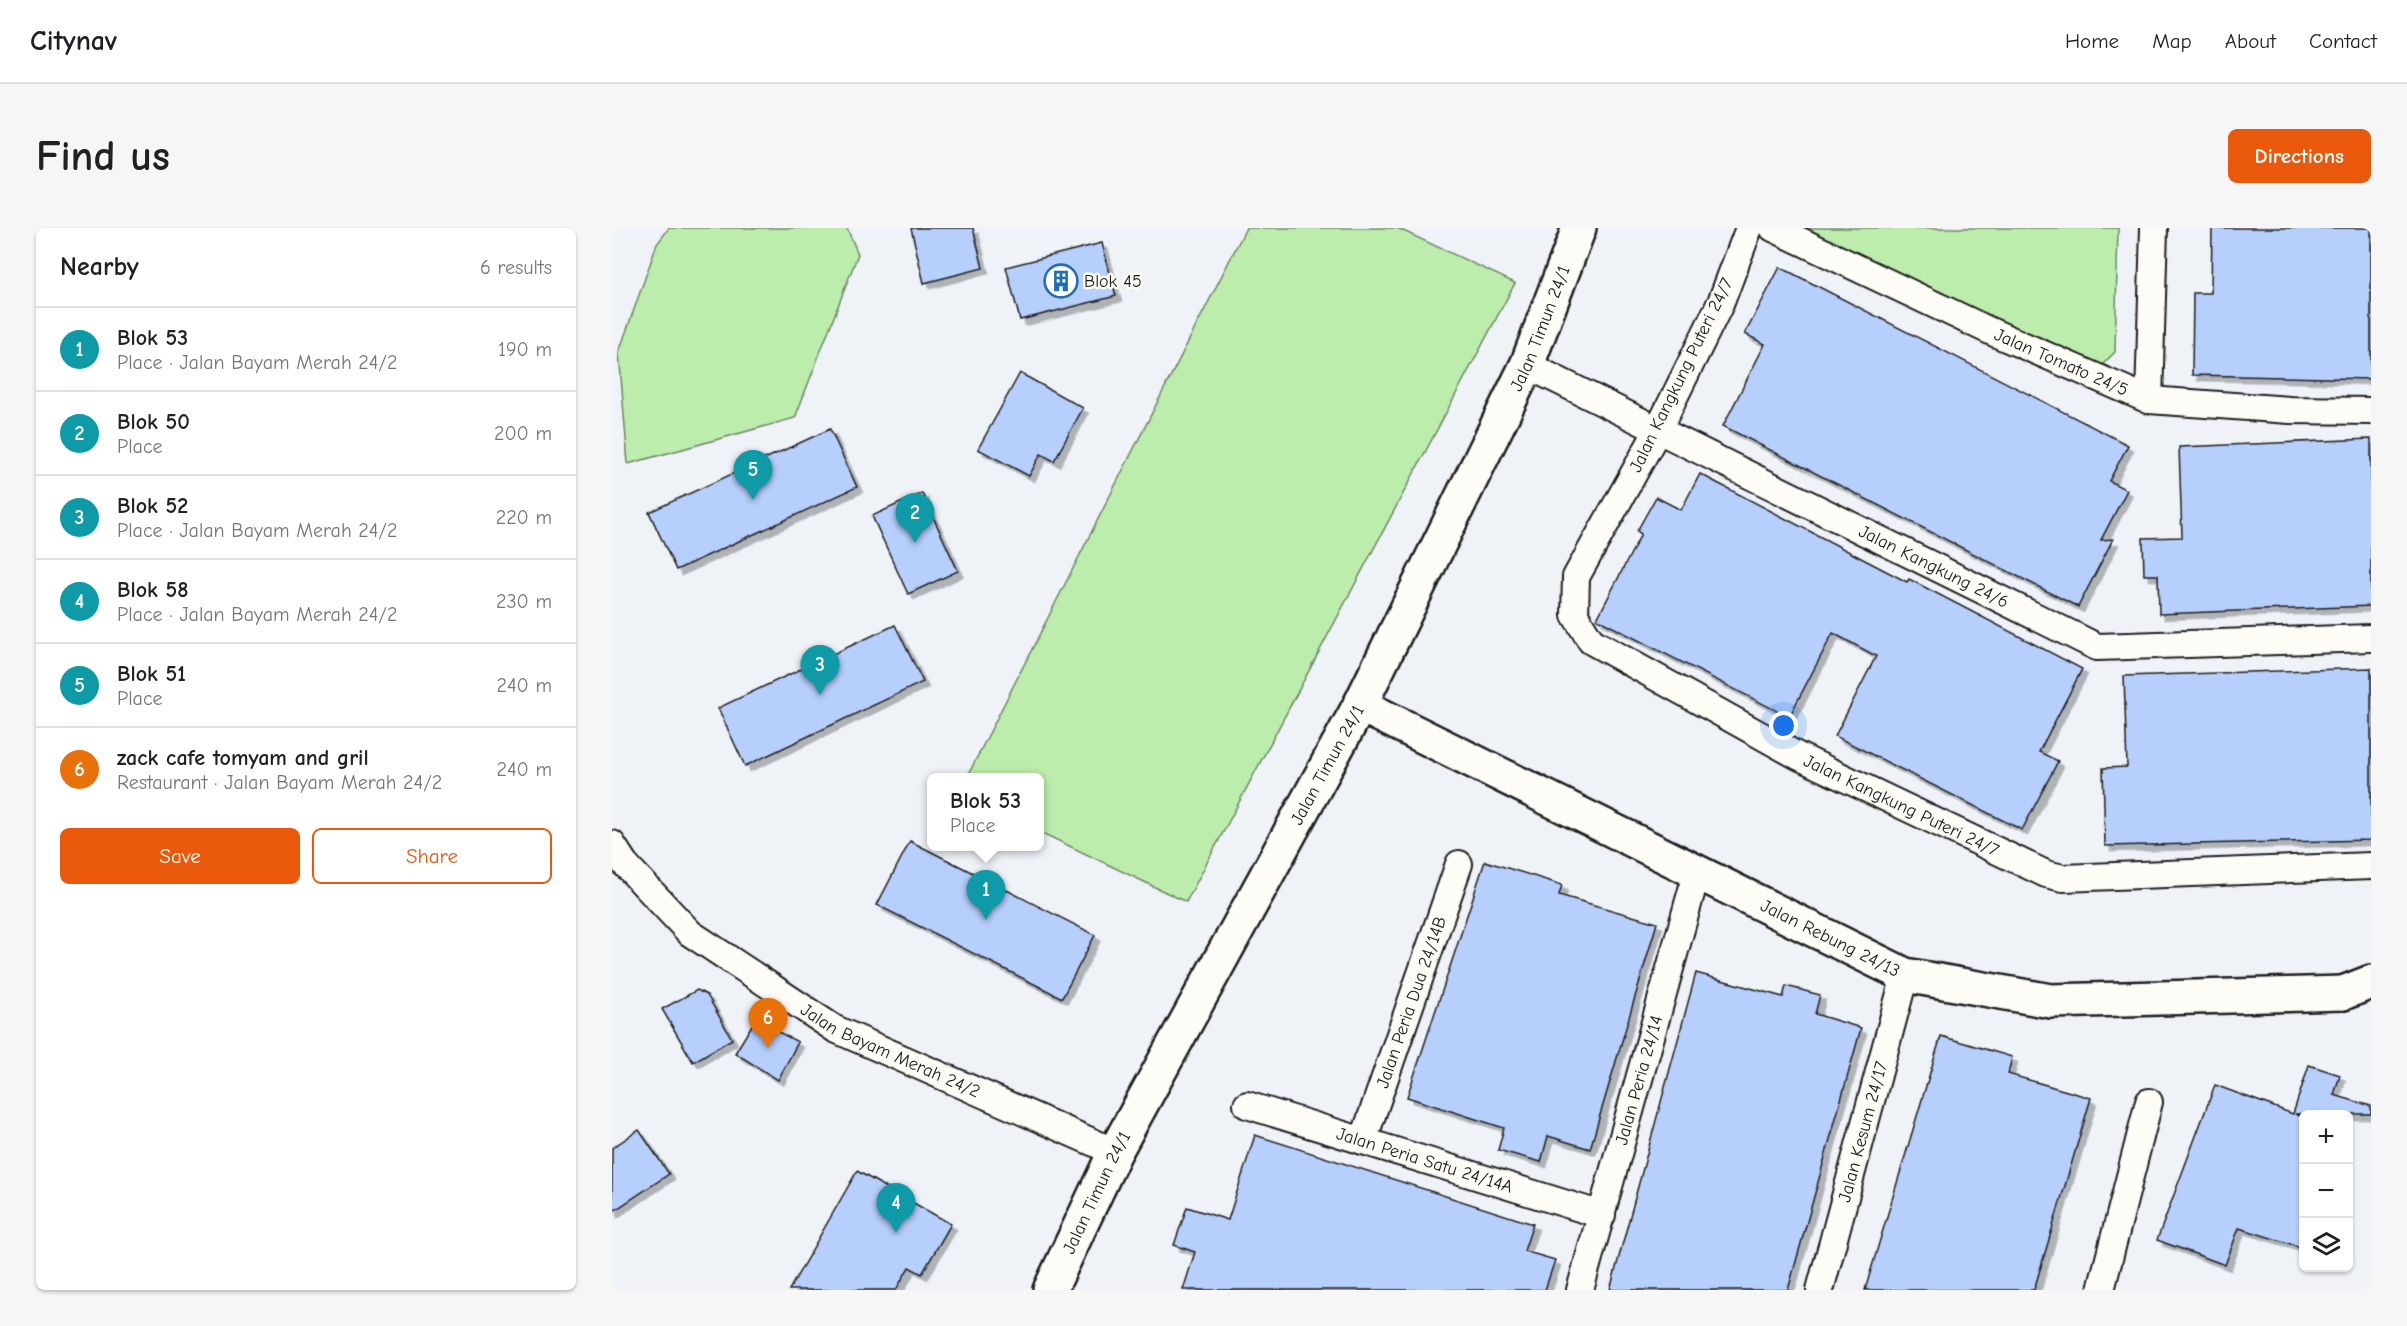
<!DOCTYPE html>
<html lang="en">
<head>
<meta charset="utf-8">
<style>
  body { margin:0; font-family:"Comic Neue",sans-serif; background:#f6f6f6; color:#202124 }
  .controls { position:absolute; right:18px; bottom:18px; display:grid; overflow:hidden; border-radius:9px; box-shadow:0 2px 4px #0004 }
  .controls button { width:54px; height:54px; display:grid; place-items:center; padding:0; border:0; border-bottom:2px solid #e0e0e0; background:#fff; color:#202124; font:30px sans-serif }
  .you { position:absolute; left:1172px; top:498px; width:21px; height:21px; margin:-15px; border:4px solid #fff; border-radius:50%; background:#1a73e8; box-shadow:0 0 0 9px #1a73e833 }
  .badge { display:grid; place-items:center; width:39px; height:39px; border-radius:50%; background:#ea580c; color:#fff; font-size:20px; font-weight:700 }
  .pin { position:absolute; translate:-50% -50px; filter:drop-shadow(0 2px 3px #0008) }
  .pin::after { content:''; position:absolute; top:32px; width:21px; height:18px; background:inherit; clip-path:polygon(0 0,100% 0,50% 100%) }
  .popup { position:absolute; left:315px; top:545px; width:117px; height:78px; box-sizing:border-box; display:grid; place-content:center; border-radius:9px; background:#fff; filter:drop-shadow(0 2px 4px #0005); font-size:20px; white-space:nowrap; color:#757577 }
  .popup b { font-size:22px; color:#202124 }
  .popup::after { content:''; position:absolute; left:50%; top:100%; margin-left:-12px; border:12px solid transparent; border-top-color:#fff }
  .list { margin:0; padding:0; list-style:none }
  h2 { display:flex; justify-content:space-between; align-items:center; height:78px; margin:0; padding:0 24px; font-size:26px }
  h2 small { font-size:20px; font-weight:400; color:#757577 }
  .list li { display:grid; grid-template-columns:39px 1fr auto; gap:18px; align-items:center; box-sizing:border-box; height:84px; padding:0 24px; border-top:2px solid #e0e0e0 }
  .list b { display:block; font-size:22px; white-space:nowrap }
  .list p { margin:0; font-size:20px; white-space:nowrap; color:#757577 }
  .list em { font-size:20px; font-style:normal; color:#757577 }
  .actions { display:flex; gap:12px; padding:18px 24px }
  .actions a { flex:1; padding:14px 0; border:2px solid #ea580c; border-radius:9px; text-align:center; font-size:21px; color:#ea580c }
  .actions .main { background:#ea580c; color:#fff }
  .icon { flex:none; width:33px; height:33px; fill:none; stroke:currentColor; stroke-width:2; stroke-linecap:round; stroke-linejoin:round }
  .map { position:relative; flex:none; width:1759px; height:1062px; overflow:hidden; border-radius:9px }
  header { display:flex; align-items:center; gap:36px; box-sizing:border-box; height:84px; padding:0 30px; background:#fff; border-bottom:2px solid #e0e0e0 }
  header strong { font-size:28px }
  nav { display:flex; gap:33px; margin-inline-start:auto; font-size:21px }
  .intro { display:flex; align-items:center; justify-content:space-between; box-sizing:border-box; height:144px; padding:0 36px }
  h1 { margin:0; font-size:42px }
  .button { padding:15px 27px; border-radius:9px; background:#ea580c; color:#fff; font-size:21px; font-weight:700 }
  main { display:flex; gap:36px; padding:0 36px }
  aside { flex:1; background:#fff; border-radius:9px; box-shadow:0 2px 4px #0004 }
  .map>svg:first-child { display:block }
</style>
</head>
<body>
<header>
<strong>Citynav</strong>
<nav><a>Home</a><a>Map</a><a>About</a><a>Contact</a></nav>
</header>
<div class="intro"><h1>Find us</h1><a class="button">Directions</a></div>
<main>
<aside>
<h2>Nearby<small>6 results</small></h2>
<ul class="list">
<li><span class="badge" style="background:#0f9aa8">1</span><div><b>Blok 53</b><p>Place · Jalan Bayam Merah 24/2</p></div><em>190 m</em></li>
<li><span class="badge" style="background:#0f9aa8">2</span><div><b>Blok 50</b><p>Place</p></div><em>200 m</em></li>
<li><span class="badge" style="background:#0f9aa8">3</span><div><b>Blok 52</b><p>Place · Jalan Bayam Merah 24/2</p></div><em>220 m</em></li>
<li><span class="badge" style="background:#0f9aa8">4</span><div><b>Blok 58</b><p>Place · Jalan Bayam Merah 24/2</p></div><em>230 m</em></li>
<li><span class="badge" style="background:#0f9aa8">5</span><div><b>Blok 51</b><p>Place</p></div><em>240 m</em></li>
<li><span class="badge" style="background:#e8710a">6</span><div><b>zack cafe tomyam and gril</b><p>Restaurant · Jalan Bayam Merah 24/2</p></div><em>240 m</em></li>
</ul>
<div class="actions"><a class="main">Save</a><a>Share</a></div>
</aside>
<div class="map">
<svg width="1759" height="1062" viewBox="0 0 1759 1062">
  <defs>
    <filter id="shadow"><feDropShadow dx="5.5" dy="5.5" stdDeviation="0" flood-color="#0004"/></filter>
  </defs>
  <rect width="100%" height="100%" fill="#eff3f8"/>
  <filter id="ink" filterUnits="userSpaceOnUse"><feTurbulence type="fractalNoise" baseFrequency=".0167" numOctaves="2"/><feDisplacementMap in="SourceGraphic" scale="12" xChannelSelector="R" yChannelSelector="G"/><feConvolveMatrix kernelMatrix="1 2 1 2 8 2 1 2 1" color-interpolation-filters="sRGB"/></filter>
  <g filter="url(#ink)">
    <g fill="#bdedac" stroke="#6c8464" stroke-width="1.5">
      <polygon points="57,0 235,0 246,26 183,190 16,236 7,124 45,16"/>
      <polygon points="634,0 785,0 903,55 574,674 428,604 428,550 355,549"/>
      <polygon points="1184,0 1506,0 1503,124 1490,137 1471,138"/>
    </g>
    <g fill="#b7cffd" stroke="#1c1c1c" stroke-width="1.5" filter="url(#shadow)">
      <polygon points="299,0 361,0 371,40 312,55"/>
      <polygon points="1600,0 1759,0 1759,151 1580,147 1581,65 1599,65"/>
      <polygon points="490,15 504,68 408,92 394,39"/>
      <polygon points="1168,39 1516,217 1497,253 1515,262 1489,312 1501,311 1466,379 1111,198 1153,116 1133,106"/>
      <polygon points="408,145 471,180 442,233 429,226 417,248 366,221"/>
      <polygon points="218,201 245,259 64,342 37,284"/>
      <polygon points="1759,211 1759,378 1547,386 1546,347 1532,347 1531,310 1570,309 1567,219"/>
      <polygon points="1088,246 1295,354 1297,351 1470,441 1427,524 1446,533 1410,602 1223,508 1264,428 1221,405 1177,489 985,391 1029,306 1025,303 1044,269 1069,282"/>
      <polygon points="310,265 346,343 296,366 260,288"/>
      <polygon points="283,397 311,454 133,538 106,480"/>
      <polygon points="1759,440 1759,612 1493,618 1491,540 1515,539 1512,448"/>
      <polygon points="298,613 483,707 450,770 265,677"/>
      <polygon points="873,633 950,657 947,667 1045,695 978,921 936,908 929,934 886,922 892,900 795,869"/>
      <polygon points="1084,745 1171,769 1174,758 1208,767 1203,786 1249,800 1176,1062 998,1062"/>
      <polygon points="85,762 95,767 120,811 81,834 50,781"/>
      <polygon points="143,792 186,814 166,852 123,825"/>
      <polygon points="1329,808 1400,829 1396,846 1479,870 1422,1062 1253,1062"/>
      <polygon points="1697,837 1728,847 1722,867 1759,878 1759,886 1683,886 1692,890 1692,1020 1627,1000 1613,1037 1545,1012 1603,857 1681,886"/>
      <polygon points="27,902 57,946 0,984 0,920"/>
      <polygon points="643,907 921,996 912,1023 943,1032 933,1062 571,1062 583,1024 562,1017 575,979 616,992"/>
      <polygon points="245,943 339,996 310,1046 297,1039 284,1062 177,1062"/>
    </g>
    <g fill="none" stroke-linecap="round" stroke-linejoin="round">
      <defs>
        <g id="street">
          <path id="s1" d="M1137 0 1109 74 1046 202 964 349 963 387 979 413 1186 528 1434 646 1451 650 1759 638"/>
          <path id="s2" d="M1161 0 1378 103 1537 172 1678 182 1759 183"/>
          <path id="s3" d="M915 137 1485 419 1759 410"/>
          <polyline points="1537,172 1542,0"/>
          <path id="s4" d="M0 616 13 636 78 705 223 801 503 924"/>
          <path id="s5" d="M635 877 990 987"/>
          <path id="s6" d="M751 913 847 636"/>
          <path id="s7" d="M968 1062 1085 644"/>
          <path id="s8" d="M1208 1062 1293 747"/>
          <polyline points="1489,1062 1537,874"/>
        </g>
        <g id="secondary">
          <path id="s9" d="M748 477 1293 747 1439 773 1731 765"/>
          <path id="s10" d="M438 1062 503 924 748 477 915 137 967 0"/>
        </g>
        <polyline id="primary" points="1731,765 1759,754"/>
      </defs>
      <use href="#street" stroke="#1c1c1c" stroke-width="30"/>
      <use href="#secondary" stroke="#1c1c1c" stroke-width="38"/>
      <use href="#primary" stroke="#1c1c1c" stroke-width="38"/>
      <use href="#street" stroke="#fdfcf7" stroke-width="26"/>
      <use href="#secondary" stroke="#fdfcf7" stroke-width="33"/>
      <use href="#primary" stroke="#fdfcf7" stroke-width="33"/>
    </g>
  </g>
  <defs>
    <symbol id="building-ring" viewBox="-11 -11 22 22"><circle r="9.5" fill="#fdfcf7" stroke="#1f6fb2" stroke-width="1.5"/><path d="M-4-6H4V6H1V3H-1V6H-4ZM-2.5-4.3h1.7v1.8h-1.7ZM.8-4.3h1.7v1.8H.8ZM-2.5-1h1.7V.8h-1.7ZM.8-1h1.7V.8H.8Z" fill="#1f6fb2"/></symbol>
  </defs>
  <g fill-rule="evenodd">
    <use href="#building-ring" x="430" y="34" width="38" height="38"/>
  </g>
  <g text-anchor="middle" stroke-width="5" stroke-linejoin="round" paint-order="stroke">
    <g font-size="18" fill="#1c1c1c" stroke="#fdfcf7" text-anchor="start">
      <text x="472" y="59">Blok 45</text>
    </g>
    <g font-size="18" fill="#1c1c1c" stroke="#fdfcf7">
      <text dy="6" stroke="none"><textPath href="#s10" startOffset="1080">Jalan Timun 24/1</textPath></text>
      <text dy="6" stroke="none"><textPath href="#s2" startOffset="318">Jalan Tomato 24/5</textPath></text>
      <text transform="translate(1069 147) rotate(-64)" y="6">Jalan Kangkung Puteri 24/7</text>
      <text dy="6" stroke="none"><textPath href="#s3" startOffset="454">Jalan Kangkung 24/6</textPath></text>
      <text dy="6" stroke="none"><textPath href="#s10" startOffset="594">Jalan Timun 24/1</textPath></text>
      <text dy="6" stroke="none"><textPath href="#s1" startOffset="810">Jalan Kangkung Puteri 24/7</textPath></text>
      <text dy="6" stroke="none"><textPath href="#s9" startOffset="525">Jalan Rebung 24/13</textPath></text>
      <text dy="6" stroke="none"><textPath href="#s6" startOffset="147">Jalan Peria Dua 24/14B</textPath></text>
      <text dy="6" stroke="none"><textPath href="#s4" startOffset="352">Jalan Bayam Merah 24/2</textPath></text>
      <text dy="6" stroke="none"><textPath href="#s7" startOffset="218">Jalan Peria 24/14</textPath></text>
      <text dy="6" stroke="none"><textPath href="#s8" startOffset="164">Jalan Kesum 24/17</textPath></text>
      <text dy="6" stroke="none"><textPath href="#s5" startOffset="186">Jalan Peria Satu 24/14A</textPath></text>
      <text dy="6" stroke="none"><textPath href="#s10" startOffset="108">Jalan Timun 24/1</textPath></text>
    </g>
  </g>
</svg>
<div class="controls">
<button>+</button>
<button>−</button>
<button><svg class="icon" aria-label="layers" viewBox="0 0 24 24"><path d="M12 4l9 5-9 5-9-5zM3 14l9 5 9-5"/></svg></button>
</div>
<div class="you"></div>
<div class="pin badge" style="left:374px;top:692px;background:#0f9aa8">1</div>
<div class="popup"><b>Blok 53</b>Place</div>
<div class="pin badge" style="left:303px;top:315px;background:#0f9aa8">2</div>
<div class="pin badge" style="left:208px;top:467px;background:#0f9aa8">3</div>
<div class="pin badge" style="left:284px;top:1005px;background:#0f9aa8">4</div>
<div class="pin badge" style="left:141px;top:272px;background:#0f9aa8">5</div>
<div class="pin badge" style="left:156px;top:820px;background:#e8710a">6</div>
</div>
</main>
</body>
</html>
